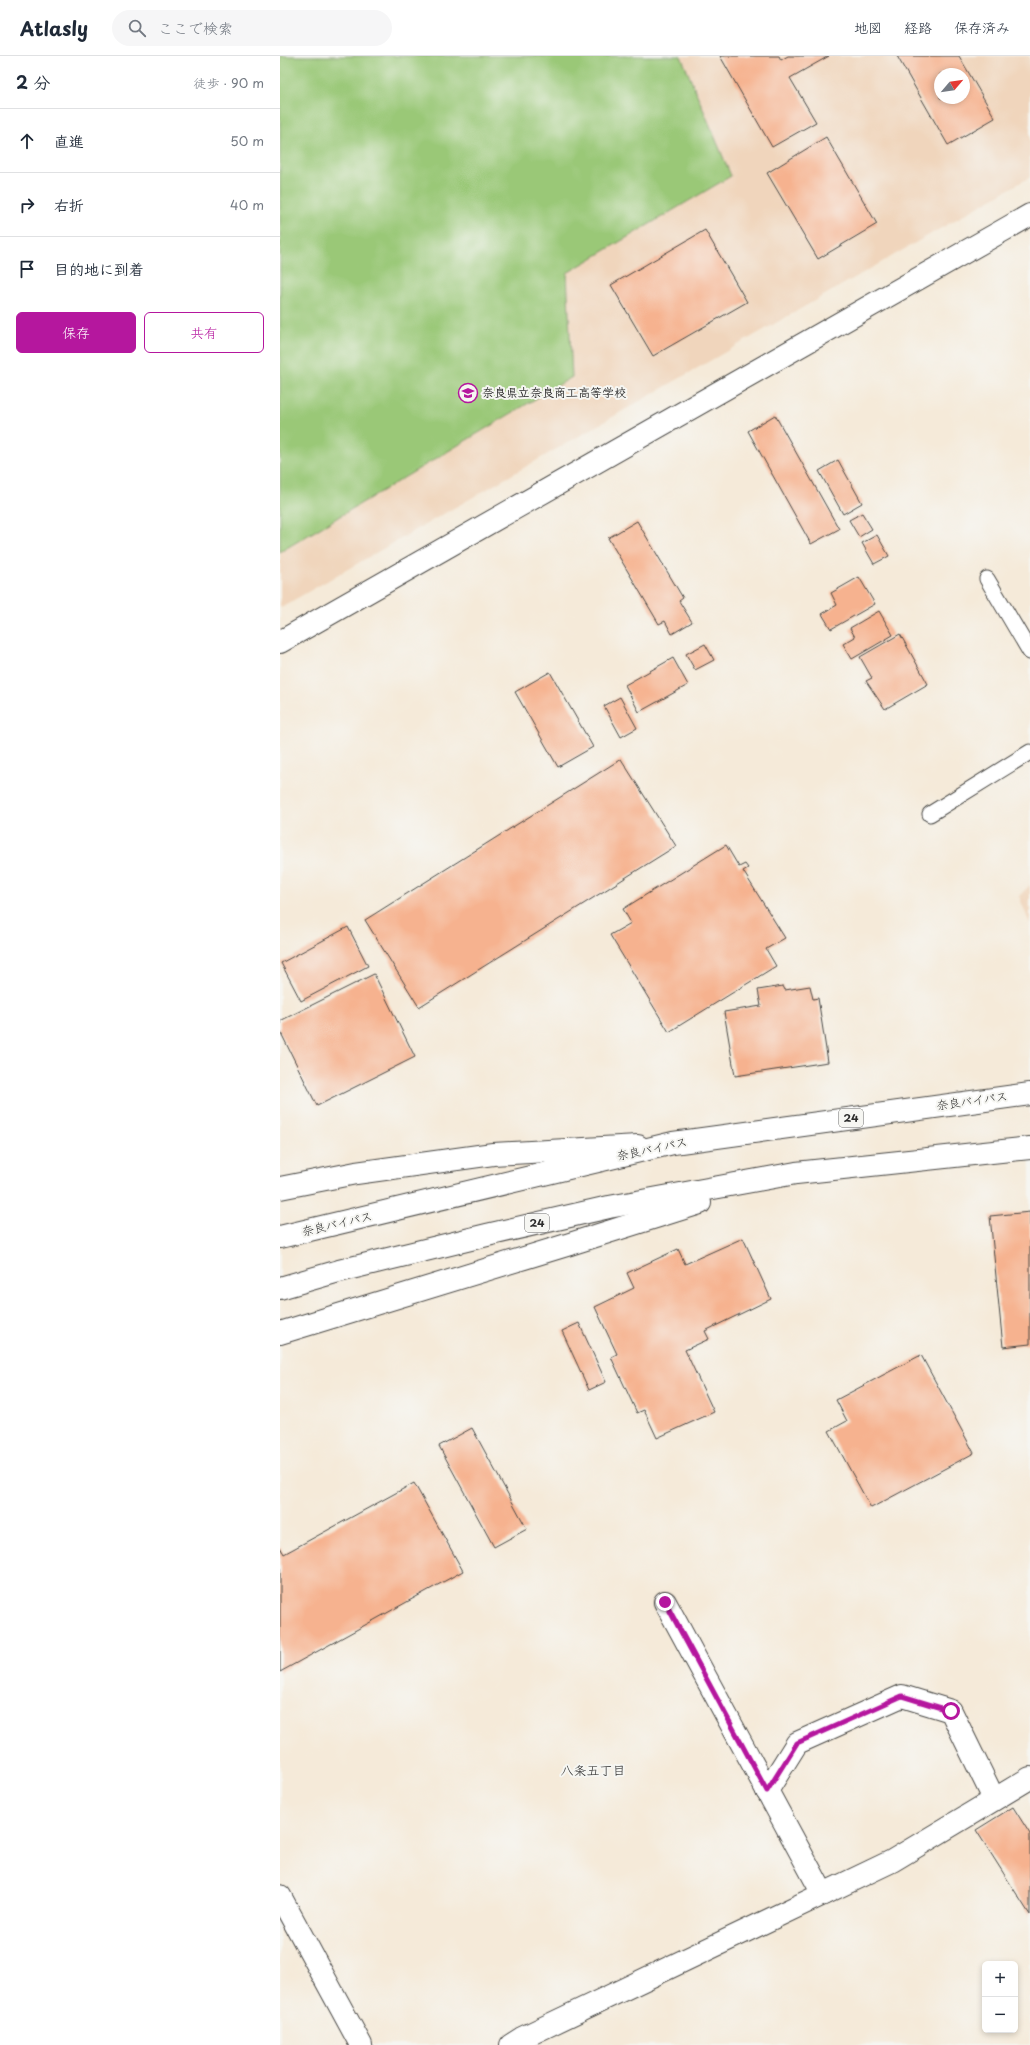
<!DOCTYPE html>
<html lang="ja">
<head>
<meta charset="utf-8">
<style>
  body { margin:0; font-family:"Playpen Sans","Klee One",sans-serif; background:#f6f6f7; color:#1f2937 }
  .controls { position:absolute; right:12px; bottom:12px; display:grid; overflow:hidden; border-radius:6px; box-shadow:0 2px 6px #0003 }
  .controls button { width:36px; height:36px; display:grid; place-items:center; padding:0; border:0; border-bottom:1px solid #e0e1e3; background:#fff; color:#1f2937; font:20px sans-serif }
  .compass { position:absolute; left:654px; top:12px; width:36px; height:36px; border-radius:50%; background:#fff; box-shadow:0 2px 6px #0003; rotate:61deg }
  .stop { position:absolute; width:12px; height:12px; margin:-9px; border:3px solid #b5179e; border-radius:50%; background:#fff }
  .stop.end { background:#b5179e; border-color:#fff; box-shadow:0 1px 4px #0008 }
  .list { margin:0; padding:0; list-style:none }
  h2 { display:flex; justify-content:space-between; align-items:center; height:52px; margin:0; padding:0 16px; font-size:17px }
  h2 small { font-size:13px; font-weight:400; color:#747a83 }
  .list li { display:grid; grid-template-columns:26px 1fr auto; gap:12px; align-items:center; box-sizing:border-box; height:64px; padding:0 16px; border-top:1px solid #e0e1e3 }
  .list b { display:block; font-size:15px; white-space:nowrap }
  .list em { font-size:13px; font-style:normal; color:#747a83 }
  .actions { display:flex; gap:8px; padding:12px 16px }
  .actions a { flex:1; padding:9px 0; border:1px solid #b5179e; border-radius:6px; text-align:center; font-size:14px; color:#b5179e }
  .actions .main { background:#b5179e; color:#fff }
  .icon { flex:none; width:22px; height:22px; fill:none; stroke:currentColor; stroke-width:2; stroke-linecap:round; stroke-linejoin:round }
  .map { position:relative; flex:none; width:750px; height:1989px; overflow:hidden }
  header { display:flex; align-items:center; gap:24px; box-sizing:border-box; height:56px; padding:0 20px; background:#fff; border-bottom:1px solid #e0e1e3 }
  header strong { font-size:19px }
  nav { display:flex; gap:22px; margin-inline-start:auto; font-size:14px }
  .search { width:280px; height:36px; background:#f6f6f7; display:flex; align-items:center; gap:10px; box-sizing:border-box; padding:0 14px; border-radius:22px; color:#747a83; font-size:15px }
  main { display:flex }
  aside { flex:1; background:#fff }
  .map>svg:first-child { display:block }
</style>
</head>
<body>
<header>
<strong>Atlasly</strong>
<div class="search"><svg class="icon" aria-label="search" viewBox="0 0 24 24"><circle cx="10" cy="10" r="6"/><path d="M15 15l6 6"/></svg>ここで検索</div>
<nav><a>地図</a><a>経路</a><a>保存済み</a></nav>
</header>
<main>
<aside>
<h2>2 分<small>徒歩 · 90 m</small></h2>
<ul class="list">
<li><svg class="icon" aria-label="ahead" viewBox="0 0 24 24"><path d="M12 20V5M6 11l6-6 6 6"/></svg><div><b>直進</b></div><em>50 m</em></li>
<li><svg class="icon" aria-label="right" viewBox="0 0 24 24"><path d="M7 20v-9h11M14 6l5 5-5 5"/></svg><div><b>右折</b></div><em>40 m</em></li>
<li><svg class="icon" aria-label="arrive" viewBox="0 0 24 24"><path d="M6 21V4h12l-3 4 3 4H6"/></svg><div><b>目的地に到着</b></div></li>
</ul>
<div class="actions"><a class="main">保存</a><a>共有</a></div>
</aside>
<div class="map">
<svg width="750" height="1989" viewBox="0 0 750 1989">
  <rect width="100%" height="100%" fill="#f6f6f2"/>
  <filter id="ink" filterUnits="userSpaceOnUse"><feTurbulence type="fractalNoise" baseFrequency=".025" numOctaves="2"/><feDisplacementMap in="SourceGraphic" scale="8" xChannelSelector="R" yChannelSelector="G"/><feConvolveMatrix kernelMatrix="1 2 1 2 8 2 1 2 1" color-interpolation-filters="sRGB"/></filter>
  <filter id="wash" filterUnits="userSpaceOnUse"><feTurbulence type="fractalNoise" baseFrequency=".012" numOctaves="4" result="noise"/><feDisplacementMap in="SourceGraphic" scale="16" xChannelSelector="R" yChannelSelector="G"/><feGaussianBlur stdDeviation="0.9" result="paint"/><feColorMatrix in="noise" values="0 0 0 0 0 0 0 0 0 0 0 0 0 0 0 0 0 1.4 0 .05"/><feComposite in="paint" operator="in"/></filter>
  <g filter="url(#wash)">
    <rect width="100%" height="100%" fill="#f5ead9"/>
    <g fill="#f0d5bc" fill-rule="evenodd">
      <path d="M0 0H750V121L0 552ZM660 18H684V42H660Z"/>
      <polygon points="750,829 750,868 739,840"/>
    </g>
    <polygon fill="#9ac877" stroke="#627a51" points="0,0 401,0 451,120 287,217 292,321 0,496"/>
    <g id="blocks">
      <g fill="#f6b28f" fill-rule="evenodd">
        <polygon points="440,0 499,0 501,4 508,0 549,0 510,22 536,66 492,91"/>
        <path d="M617 0H679L715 62 668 89ZM660 18H684V42H660Z"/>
        <polygon points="546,81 597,168 538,203 487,117"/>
        <polygon points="425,174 467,246 373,300 331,229"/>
        <polygon points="495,359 559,473 531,488 468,375"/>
        <polygon points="558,404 582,447 563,458 539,415"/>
        <polygon points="582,457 592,473 579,481 569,464"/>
        <polygon points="357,465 403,542 399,545 412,566 392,578 385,565 379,568 328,482"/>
        <polygon points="597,479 609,500 594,508 582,487"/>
        <polygon points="579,521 595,548 551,573 542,558 557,549 551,537"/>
        <polygon points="599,555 613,579 572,603 563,588 575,581 570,572"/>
        <polygon points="620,578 648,628 605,653 586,625 592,622 580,601"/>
        <polygon points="425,588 434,604 415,614 406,598"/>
        <polygon points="393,602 408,629 359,656 345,629"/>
        <polygon points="270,616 313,691 278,711 235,636"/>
        <polygon points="340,641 357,672 341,681 324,650"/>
        <polygon points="341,703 396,790 139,951 85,864"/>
        <polygon points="446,789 459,811 465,808 468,812 463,815 505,882 486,893 496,910 389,976 330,879 351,867 343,853"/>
        <polygon points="68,871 88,910 21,945 1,907"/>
        <polygon points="94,918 135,1001 37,1050 0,975 0,965"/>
        <polygon points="503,930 505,934 530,930 533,943 538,942 548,1006 455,1020 444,956 481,950 478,934"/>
        <polygon points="750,1156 750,1288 723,1291 710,1160"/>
        <polygon points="463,1182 491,1243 425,1275 429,1283 405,1294 434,1356 377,1382 364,1354 357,1357 331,1301 337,1298 315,1251 354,1232 347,1217 398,1193 405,1208"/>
        <polygon points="299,1267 326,1326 309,1334 282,1275"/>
        <polygon points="641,1299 694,1397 591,1452 549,1375 567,1365 556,1344"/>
        <polygon points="192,1372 247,1473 214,1491 159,1390"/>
        <polygon points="134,1427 183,1515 0,1616 0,1491 4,1498"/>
        <polygon points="733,1751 750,1778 750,1859 696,1774"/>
      </g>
    </g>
  </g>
  <g filter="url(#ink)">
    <use href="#blocks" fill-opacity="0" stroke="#494845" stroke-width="1"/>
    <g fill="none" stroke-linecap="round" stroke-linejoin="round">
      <defs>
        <g id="lane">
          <polyline points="707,523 750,596"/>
          <polyline points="650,758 750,696"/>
        </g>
        <g id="street">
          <polyline points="0,586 750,159"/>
          <polyline points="0,1132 76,1117 213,1098 358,1090"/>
          <polyline points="385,1546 543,1838"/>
          <polyline points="487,1735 517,1687 622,1640 671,1655 714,1743"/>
          <polyline points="0,1840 81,1989"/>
          <polyline points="231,1989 242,1982 612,1805 750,1722"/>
        </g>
        <g id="highway">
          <polyline points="0,1181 393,1087 750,1038"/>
          <polyline points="0,1232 59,1215 207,1179 329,1151 516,1117 750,1092"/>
          <polyline points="0,1277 290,1188 420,1147"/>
        </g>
      </defs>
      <use href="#lane" stroke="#494845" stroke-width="17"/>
      <use href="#street" stroke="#494845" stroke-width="24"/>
      <use href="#highway" stroke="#494845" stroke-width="24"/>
      <use href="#lane" stroke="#fff" stroke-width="15"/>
      <use href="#street" stroke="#fff" stroke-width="22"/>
      <use href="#highway" stroke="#fff" stroke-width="22"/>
    </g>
  </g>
  <g fill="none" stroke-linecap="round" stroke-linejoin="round" filter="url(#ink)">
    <polyline stroke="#b5179e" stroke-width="5" points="385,1546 487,1735 517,1687 622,1640 671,1655"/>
  </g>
  <defs>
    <symbol id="school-ring" viewBox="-11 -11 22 22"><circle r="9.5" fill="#f6f6f2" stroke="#b5179e" stroke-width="1.5"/><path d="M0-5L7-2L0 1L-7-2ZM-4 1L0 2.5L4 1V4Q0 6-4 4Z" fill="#b5179e"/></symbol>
  </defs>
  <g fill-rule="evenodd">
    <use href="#school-ring" x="177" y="326" width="22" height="22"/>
  </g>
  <g text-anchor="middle" stroke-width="4" stroke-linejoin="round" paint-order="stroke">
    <g fill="#f6f6f2" stroke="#686867" stroke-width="1">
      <rect x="559" y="1053" width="24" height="18" rx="3"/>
      <rect x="245" y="1158" width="24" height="18" rx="3"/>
    </g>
    <g font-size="11" font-weight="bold" fill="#2b2b2b">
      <text x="571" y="1066">24</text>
      <text x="257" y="1171">24</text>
    </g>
    <g font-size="12" font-weight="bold" fill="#2b2b2b" stroke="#f6f6f2" text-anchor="start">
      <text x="202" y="341">奈良県立奈良商工高等学校</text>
    </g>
    <g font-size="12" fill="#2b2b2b" stroke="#f6f6f2">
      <text transform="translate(692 1045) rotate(-8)" y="4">奈良バイパス</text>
      <text transform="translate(372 1093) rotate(-12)" y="4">奈良バイパス</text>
      <text transform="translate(57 1168) rotate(-13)" y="4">奈良バイパス</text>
    </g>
    <g font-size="13" fill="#2b2b2b" stroke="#f6f6f2">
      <text x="313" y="1719">八条五丁目</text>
    </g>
  </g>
</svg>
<div class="controls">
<button>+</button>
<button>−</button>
</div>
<svg class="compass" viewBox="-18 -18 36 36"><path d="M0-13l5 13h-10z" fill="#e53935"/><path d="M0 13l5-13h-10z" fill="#747a83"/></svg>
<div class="stop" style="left:671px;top:1655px"></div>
<div class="stop end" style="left:385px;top:1546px"></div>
</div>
</main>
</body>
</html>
